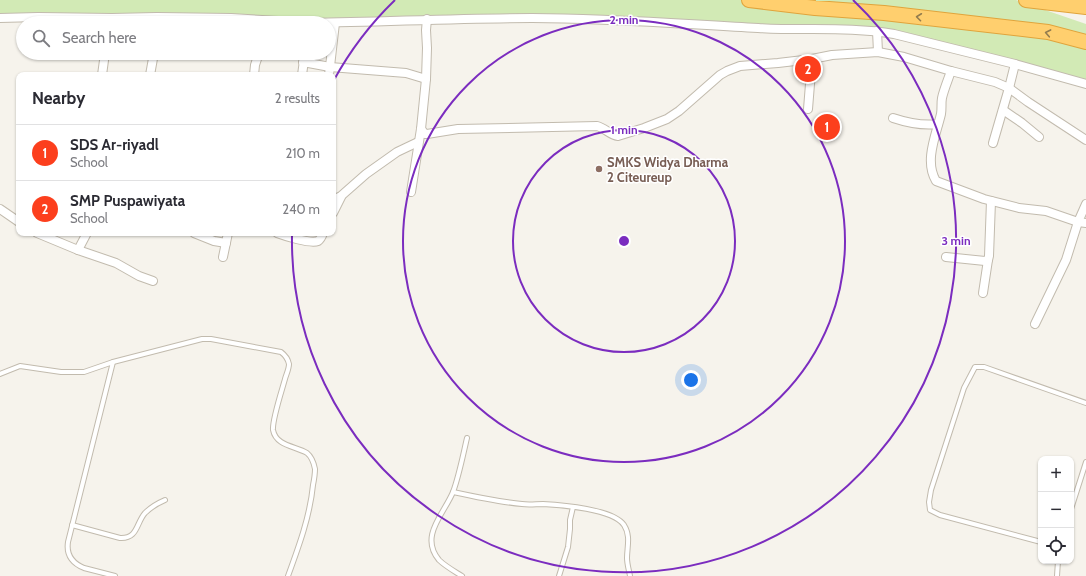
<!DOCTYPE html>
<html lang="en">
<head>
<meta charset="utf-8">
<style>
  body { margin:0; font-family:Cabin,sans-serif; background:#f2f2f3; color:#2b2b33 }
  .controls { position:absolute; right:12px; bottom:12px; display:grid; overflow:hidden; border-radius:8px; box-shadow:0 1px 3px #0004 }
  .controls button { width:36px; height:36px; display:grid; place-items:center; padding:0; border:0; border-bottom:1px solid #e1e1e2; background:#fff; color:#2b2b33; font:20px sans-serif }
  .you { position:absolute; left:691px; top:380px; width:14px; height:14px; margin:-10px; border:3px solid #fff; border-radius:50%; background:#1a73e8; box-shadow:0 0 0 6px #1a73e833 }
  .badge { display:grid; place-items:center; width:26px; height:26px; border-radius:50%; background:#fc3f1d; color:#fff; font-size:13px; font-weight:700 }
  .pin { position:absolute; translate:-50% -50%; border:2px solid #fff; box-shadow:0 1px 4px #0006 }
  .list { margin:0; padding:0; list-style:none }
  h2 { display:flex; justify-content:space-between; align-items:center; height:52px; margin:0; padding:0 16px; font-size:17px }
  h2 small { font-size:13px; font-weight:400; color:#7c7c81 }
  .list li { display:grid; grid-template-columns:26px 1fr auto; gap:12px; align-items:center; box-sizing:border-box; height:56px; padding:0 16px; border-top:1px solid #e1e1e2 }
  .list b { display:block; font-size:15px; white-space:nowrap }
  .list p { margin:0; font-size:13px; white-space:nowrap; color:#7c7c81 }
  .list em { font-size:13px; font-style:normal; color:#7c7c81 }
  .icon { flex:none; width:22px; height:22px; fill:none; stroke:currentColor; stroke-width:2; stroke-linecap:round; stroke-linejoin:round }
  .map { position:relative; flex:none; width:1086px; height:576px; overflow:hidden }
  .search { position:absolute; background:#fff; box-shadow:0 1px 3px #0004; left:16px; top:16px; width:320px; height:44px; display:flex; align-items:center; gap:10px; box-sizing:border-box; padding:0 14px; border-radius:22px; color:#7c7c81; font-size:15px }
  .panel { position:absolute; background:#fff; box-shadow:0 1px 3px #0004; left:16px; top:72px; width:320px; height:164px; border-radius:8px }
  .map>svg:first-child { display:block }
</style>
</head>
<body>
<div class="map">
<svg width="1086" height="576" viewBox="0 0 1086 576">
  <rect width="100%" height="100%" fill="#f6f3ec"/>
  <polygon fill="#d2eab5" points="0,0 1016,0 1086,24 1086,84 894,34 538,18 335,23 0,18"/>
  <g fill="none" stroke-linecap="round" stroke-linejoin="round">
    <defs>
      <g id="service">
        <path d="M113 362 68 542C66 555 72 563 84 568L115 576"/>
        <path d="M0 374 20 366 61 372H84L113 362 202 339H211L281 352C285 355 288 359 289 364 289 369 286 375 285 379 282 390 272 420 273 430 276 446 295 446 307 453 312 457 314 464 315 469 315 474 314 480 313 485 310 516 299 546 288 576"/>
        <path d="M453 492C476 497 499 502 522 504 529 505 536 504 543 504 562 505 613 509 624 525 631 536 627 547 627 558 627 564 629 570 630 576"/>
        <polyline points="1071,509 1086,462"/>
        <path d="M72 525 120 538C138 539 136 523 145 513 151 507 158 503 165 500"/>
        <polyline points="1041,542 940,515 930,510 929,502 931,490 964,388 975,367 984,367 1086,403"/>
        <path d="M462 576C454 571 445 566 439 560 419 536 444 514 453 492 459 476 463 455 467 438"/>
        <polyline points="559,576 568,547 570,529 570,520 573,507"/>
        <polyline points="1057,576 1058,561"/>
      </g>
      <g id="minor">
        <polyline points="0,18 38,17 112,18 157,17 231,18 310,23"/>
        <path d="M311 23C385 22 458 18 532 18 607 18 683 24 758 28 803 31 849 26 894 34L1015 64 1086 84"/>
        <polyline points="877,31 878,52"/>
        <polyline points="303,62 330,67 406,73 426,79"/>
        <path d="M951 71C948 80 944 89 942 98 941 103 942 109 941 114 936 135 924 161 936 181L984 199 1019 208 1046 211 1078 222 1086 223"/>
        <polyline points="102,75 105,53"/>
        <polyline points="150,75 154,53"/>
        <polyline points="254,75 255,65 259,53"/>
        <polyline points="302,75 305,53"/>
        <polyline points="329,75 335,23"/>
        <polyline points="808,109 812,59"/>
        <polyline points="1003,110 1022,123 1039,137"/>
        <path d="M893 118C908 123 922 126 938 124"/>
        <path d="M421 129 425 134H427L458 129 597 126C605 128 610 135 618 136L644 128 667 119 679 111 720 75 727 71 740 66 778 63 812 59 832 55 878 52 904 57 951 71 995 82 1009 88 1028 102 1086 140"/>
        <polyline points="993,143 1009,88 1015,64"/>
        <polyline points="411,192 421,129 426,79 427,48 426,30 427,19"/>
        <polyline points="333,200 341,196 366,174 397,152 418,142"/>
        <polyline points="0,209 19,222"/>
        <polyline points="333,213 341,197"/>
        <polyline points="37,233 78,250 116,263 139,276 153,281"/>
        <polyline points="194,233 214,241 226,243"/>
        <path d="M277 233C285 236 310 244 318 241 321 239 322 236 323 233"/>
        <polyline points="78,250 87,233"/>
        <polyline points="223,257 228,233"/>
        <polyline points="946,257 985,261 988,260 989,256 991,201"/>
        <polyline points="983,293 988,260"/>
        <polyline points="1035,324 1066,260 1078,222 1086,204"/>
      </g>
      <g id="motorway">
        <polyline points="749,0 815,8 884,13 1048,32 1086,42"/>
        <polyline points="1026,0 1086,7"/>
      </g>
    </defs>
    <use href="#service" stroke="#c2bbae" stroke-width="6"/>
    <use href="#minor" stroke="#c2bbae" stroke-width="10"/>
    <use href="#motorway" stroke="#e0a43c" stroke-width="16"/>
    <use href="#service" stroke="#fff" stroke-width="4"/>
    <use href="#minor" stroke="#fff" stroke-width="8"/>
    <use href="#motorway" stroke="#ffcf6e" stroke-width="14"/>
  </g>
  <defs><path id="oneway-chevron" d="M-2-3.5L2.5 0L-2 3.5" fill="none" stroke-width="1.6" stroke-linecap="round" stroke-linejoin="round"/></defs>
  <g stroke="#937c4e">
    <use href="#oneway-chevron" transform="translate(919 17) rotate(-173)"/>
    <use href="#oneway-chevron" transform="translate(1048 33) rotate(-169)"/>
  </g>
  <g fill="none" stroke="#7b2cbf" stroke-width="2">
    <circle cx="624" cy="241" r="111"/>
    <circle cx="624" cy="241" r="221"/>
    <path d="M334 80A332 332 0 0 1 395 0M853 0A332 332 0 1 1 292 235"/>
  </g>
  <circle fill="#8d6e63" stroke="#fff" stroke-width="1.5" cx="599" cy="169" r="4"/>
  <g text-anchor="middle" stroke-width="3" stroke-linejoin="round" paint-order="stroke">
    <g font-size="13" font-weight="bold" fill="#785e54" stroke="#fff" text-anchor="start">
      <text x="607" y="167">SMKS Widya Dharma<tspan x="607" dy="15">2 Citeureup</tspan></text>
    </g>
  </g>
  <circle cx="624" cy="241" r="6" fill="#7b2cbf" stroke="#fff" stroke-width="2"/>
  <g font-size="12" text-anchor="middle" font-weight="bold" fill="#7b2cbf" stroke="#fff" stroke-width="3" stroke-linejoin="round" paint-order="stroke">
    <text x="624" y="24">2 min</text>
    <text x="624" y="134">1 min</text>
    <text x="956" y="245">3 min</text>
  </g>
</svg>
<div class="controls">
<button>+</button>
<button>−</button>
<button><svg class="icon" aria-label="locate" viewBox="0 0 24 24"><circle cx="12" cy="12" r="6"/><path d="M12 2v4M12 18v4M2 12h4M18 12h4"/></svg></button>
</div>
<div class="you"></div>
<div class="pin badge" style="left:827px;top:127px">1</div>
<div class="pin badge" style="left:808px;top:69px">2</div>
<div class="search"><svg class="icon" aria-label="search" viewBox="0 0 24 24"><circle cx="10" cy="10" r="6"/><path d="M15 15l6 6"/></svg>Search here</div>
<section class="panel">
<h2>Nearby<small>2 results</small></h2>
<ul class="list">
<li><span class="badge">1</span><div><b>SDS Ar-riyadl</b><p>School</p></div><em>210 m</em></li>
<li><span class="badge">2</span><div><b>SMP Puspawiyata</b><p>School</p></div><em>240 m</em></li>
</ul>
</section>
</div>
</body>
</html>
